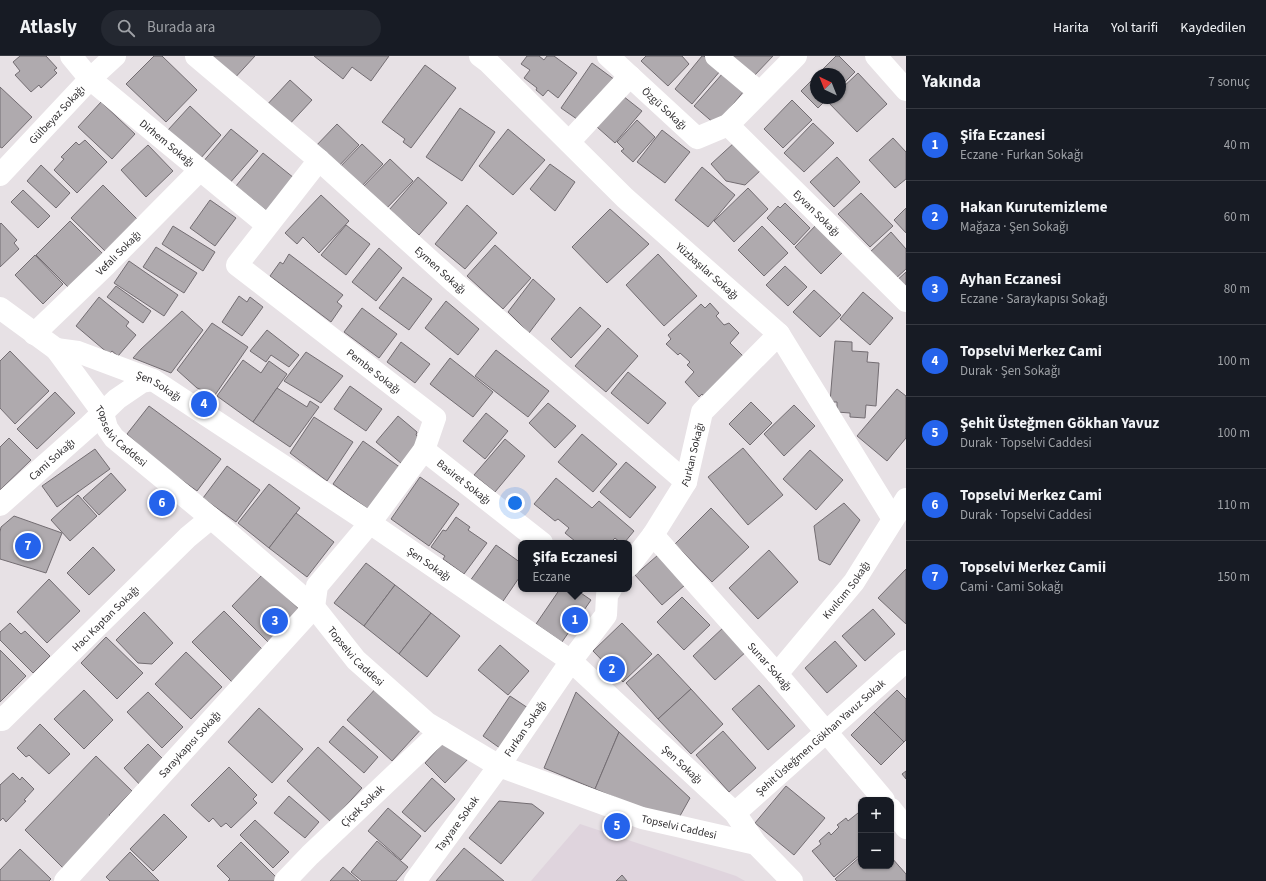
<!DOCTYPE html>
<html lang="tr">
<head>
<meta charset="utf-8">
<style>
  body { margin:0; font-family:"Source Sans 3",sans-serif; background:#242831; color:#f1f3f6 }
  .controls { position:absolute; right:12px; bottom:12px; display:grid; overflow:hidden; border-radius:8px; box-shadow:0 1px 3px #0004 }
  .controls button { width:36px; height:36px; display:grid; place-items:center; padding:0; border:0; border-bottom:1px solid #363941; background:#171b24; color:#f1f3f6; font:20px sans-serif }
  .compass { position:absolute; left:810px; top:12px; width:36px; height:36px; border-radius:50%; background:#171b24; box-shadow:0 1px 3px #0004; rotate:317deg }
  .you { position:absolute; left:515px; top:447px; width:14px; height:14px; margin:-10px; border:3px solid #fff; border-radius:50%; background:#1a73e8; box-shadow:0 0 0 6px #1a73e833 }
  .badge { display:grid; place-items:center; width:26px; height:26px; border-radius:50%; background:#2563eb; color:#fff; font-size:13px; font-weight:700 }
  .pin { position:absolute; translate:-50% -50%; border:2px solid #fff; box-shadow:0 1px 4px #0006 }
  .popup { position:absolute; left:518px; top:484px; width:114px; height:52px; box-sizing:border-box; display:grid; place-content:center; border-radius:8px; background:#171b24; filter:drop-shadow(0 1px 3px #0005); font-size:13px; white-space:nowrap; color:#9ea1a6 }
  .popup b { font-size:15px; color:#f1f3f6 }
  .popup::after { content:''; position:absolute; left:50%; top:100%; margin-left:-8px; border:8px solid transparent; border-top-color:#171b24 }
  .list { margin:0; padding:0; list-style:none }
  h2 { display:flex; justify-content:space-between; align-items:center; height:52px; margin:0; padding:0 16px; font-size:17px }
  h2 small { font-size:13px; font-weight:400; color:#9ea1a6 }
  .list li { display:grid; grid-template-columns:26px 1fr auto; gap:12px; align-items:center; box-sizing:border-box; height:72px; padding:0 16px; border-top:1px solid #363941 }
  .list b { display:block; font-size:15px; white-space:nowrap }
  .list p { margin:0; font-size:13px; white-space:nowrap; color:#9ea1a6 }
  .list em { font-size:13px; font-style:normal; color:#9ea1a6 }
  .icon { flex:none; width:22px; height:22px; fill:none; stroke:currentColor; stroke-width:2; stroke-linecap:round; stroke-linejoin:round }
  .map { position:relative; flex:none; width:906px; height:825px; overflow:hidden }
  header { display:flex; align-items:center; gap:24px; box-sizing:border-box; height:56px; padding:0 20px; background:#171b24; border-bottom:1px solid #363941 }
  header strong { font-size:19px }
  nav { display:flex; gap:22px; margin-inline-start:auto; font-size:14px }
  .search { width:280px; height:36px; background:#242831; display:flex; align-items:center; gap:10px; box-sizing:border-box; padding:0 14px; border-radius:22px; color:#9ea1a6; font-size:15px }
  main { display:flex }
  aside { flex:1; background:#171b24 }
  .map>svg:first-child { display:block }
</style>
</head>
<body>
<header>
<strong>Atlasly</strong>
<div class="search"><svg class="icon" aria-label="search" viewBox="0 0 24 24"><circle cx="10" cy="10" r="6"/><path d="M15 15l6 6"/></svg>Burada ara</div>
<nav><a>Harita</a><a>Yol tarifi</a><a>Kaydedilen</a></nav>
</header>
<main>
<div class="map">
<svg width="906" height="825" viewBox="0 0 906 825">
  <rect width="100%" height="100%" fill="#e7e1e5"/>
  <polygon fill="#dfd4dd" points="580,768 736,820 745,825 531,825"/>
  <g fill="#afaaae" stroke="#736d72">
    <polygon points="20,0 46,0 57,12 54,14 57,17 41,32 39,29 31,36 15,19 20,15 13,6"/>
    <polygon points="154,0 162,0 197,34 166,66 126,28"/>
    <polygon points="204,0 255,0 232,25"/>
    <polygon points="314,0 389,0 371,25 352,11 343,23"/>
    <polygon points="527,0 539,0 544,4 547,0 554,0 577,17 558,42 548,34 543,40 536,34 537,32 524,22 530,14 521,8"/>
    <polygon points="646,0 682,0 689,8 668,30 641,5"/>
    <polygon points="702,0 704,0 721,14 692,48 675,33"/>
    <polygon points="730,0 773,0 753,21"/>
    <polygon points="836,0 839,0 855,16 840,31 840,18 818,18"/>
    <polygon points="592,7 615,24 584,68 561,52"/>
    <polygon points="425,9 456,32 411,92 403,86 405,83 382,66"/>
    <polygon points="723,17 744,35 716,69 694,50"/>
    <polygon points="858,17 887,48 857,76 828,46 832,42 840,42 840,34"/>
    <polygon points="816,20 816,42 828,42 818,52 801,35"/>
    <polygon points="290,24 312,44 286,72 264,52"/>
    <polygon points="0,31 32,61 2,92 0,91"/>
    <polygon points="623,40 642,55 615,87 597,71"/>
    <polygon points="792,44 812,64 783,92 764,73"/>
    <polygon points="101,46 135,78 112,103 78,71"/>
    <polygon points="190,50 221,79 200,103 168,74"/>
    <polygon points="460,52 495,76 462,125 426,101"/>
    <polygon points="637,64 655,81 633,106 621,95 624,93 617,86"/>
    <polygon points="813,67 834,87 804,116 784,97"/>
    <polygon points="337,68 359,89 335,114 313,93"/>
    <polygon points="231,73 258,95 228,129 202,107"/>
    <polygon points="508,73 545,104 513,139 479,110"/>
    <polygon points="662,74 690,96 665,127 637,106"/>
    <polygon points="893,82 906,96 906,123 895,132 869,104"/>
    <polygon points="85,84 107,106 77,137 54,114 64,103 61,101 76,86 79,89"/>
    <polygon points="735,86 761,114 745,129 726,125 711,108"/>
    <polygon points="362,88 383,108 359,133 338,113"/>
    <polygon points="148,89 173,115 146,141 121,114"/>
    <polygon points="263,97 294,122 267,155 236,130"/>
    <polygon points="837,101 860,126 834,151 810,126"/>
    <polygon points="390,103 413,125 384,155 361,133"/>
    <polygon points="550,108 575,126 555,155 530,133"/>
    <polygon points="41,109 70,137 56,152 27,125"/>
    <polygon points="702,111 735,139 708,171 675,144"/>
    <polygon points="418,121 447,147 419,179 389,154"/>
    <polygon points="103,129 137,163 105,195 71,162"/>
    <polygon points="748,132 768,153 734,186 714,165"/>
    <polygon points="23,134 50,160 38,172 11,146"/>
    <polygon points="861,137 893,170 870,191 838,158"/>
    <polygon points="321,139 349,165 319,197 303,181 297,188 285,177"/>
    <polygon points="210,144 236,162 215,190 190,172"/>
    <polygon points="785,147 810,172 794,189 767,162 778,150 780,152"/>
    <polygon points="467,149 497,177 465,213 435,188"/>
    <polygon points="906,152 906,177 894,164"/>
    <polygon points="610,153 649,188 607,227 572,191"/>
    <polygon points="70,165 103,198 69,232 36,199"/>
    <polygon points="1,167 17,184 14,187 19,193 0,211 0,168"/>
    <polygon points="818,167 845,194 821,218 795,191"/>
    <polygon points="346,169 370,188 346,219 321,199"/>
    <polygon points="173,170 215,196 203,215 162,188"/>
    <polygon points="762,170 788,197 764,220 738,194"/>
    <polygon points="891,176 906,193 906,213 893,225 868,198"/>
    <polygon points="495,189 531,222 503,253 467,220"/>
    <polygon points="156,191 197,217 184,237 143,211"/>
    <polygon points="379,192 402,212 376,245 352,226"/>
    <polygon points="289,198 343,239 337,246 342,250 331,266 270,220 280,206 283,208"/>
    <polygon points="658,198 697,240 664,270 626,229"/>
    <polygon points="35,199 63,228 43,248 15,219"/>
    <polygon points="129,205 178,239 164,260 114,227"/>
    <polygon points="785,210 807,231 788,250 766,229"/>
    <polygon points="906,216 906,241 893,228"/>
    <polygon points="403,221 432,243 409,274 379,252"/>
    <polygon points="533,223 555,243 529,277 508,256"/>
    <polygon points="116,230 151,255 143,267 107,241"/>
    <polygon points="814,234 841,259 820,281 793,256"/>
    <polygon points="863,236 893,262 870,289 840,263"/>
    <polygon points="239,240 247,246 250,241 263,251 242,280 222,266"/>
    <polygon points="99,241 129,266 126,270 136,279 118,300 112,295 109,298 76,270"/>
    <polygon points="446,245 479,273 458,299 425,272"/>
    <polygon points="710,247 719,257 716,260 724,269 729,267 739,277 730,287 747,304 706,343 702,338 699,341 685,326 694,316 687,309 690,306 680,297 678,299 666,288 671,283 668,279 701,248 705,252"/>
    <polygon points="580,251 601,270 571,302 551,283"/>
    <polygon points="362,252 397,278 379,302 344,276"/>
    <polygon points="182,255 203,274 171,317 133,302 141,293"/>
    <polygon points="212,267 248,291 215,339 197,332 177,314"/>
    <polygon points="608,272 638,300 606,336 575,310"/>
    <polygon points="267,274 299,299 289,311 271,299 266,306 250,295"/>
    <polygon points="835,285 852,286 852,295 868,296 867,306 879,307 876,350 866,349 865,362 850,361 850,357 837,356 837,346 830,346"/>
    <polygon points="401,286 430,308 415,327 387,306"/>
    <polygon points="496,294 549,335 528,361 475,320"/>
    <polygon points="10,295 49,335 15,368 0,352 0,305"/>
    <polygon points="306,296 343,320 321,347 284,325"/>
    <polygon points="450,302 493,336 473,361 430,328"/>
    <polygon points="243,304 261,317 269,305 287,318 253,366 217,340"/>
    <polygon points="628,316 666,347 648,368 611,337"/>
    <polygon points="350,330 382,353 366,375 334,353"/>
    <polygon points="277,332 307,351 310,345 319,351 290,391 253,366"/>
    <polygon points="897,333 906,340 906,382 887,405 857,380"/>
    <polygon points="55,336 75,357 37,393 17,373"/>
    <polygon points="751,346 772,367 750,389 729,368"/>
    <polygon points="548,347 576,370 555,392 529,367"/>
    <polygon points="794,349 815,370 784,400 764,378"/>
    <polygon points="149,350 221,403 197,435 157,406 127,378"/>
    <polygon points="486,357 508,375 485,403 463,385"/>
    <polygon points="398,360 417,376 416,379 422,384 402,408 376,386"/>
    <polygon points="314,361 353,386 327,425 290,397"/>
    <polygon points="582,378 617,408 593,436 558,406"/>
    <polygon points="9,382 31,404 0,434 0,391"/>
    <polygon points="505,383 525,400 495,436 474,419"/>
    <polygon points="363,385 401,412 371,455 333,428"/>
    <polygon points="743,392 783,439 748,469 708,421"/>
    <polygon points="95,393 110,413 57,451 42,430"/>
    <polygon points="810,394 843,424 816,454 783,423"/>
    <polygon points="626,406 656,431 630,462 600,436"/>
    <polygon points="227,410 260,434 236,466 203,442"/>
    <polygon points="111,417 126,434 99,459 83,442"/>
    <polygon points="420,421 459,448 429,490 391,463"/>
    <polygon points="556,422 592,452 599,445 634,475 624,487 621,487 615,482 610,487 573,487 575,485 565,477 569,472 558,463 555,465 534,448"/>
    <polygon points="269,428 300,452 269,492 238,467"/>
    <polygon points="78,439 97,460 70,485 51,464"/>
    <polygon points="844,447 860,464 830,509 819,504 814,470"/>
    <polygon points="711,452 749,491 712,526 675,488"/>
    <polygon points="296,457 334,486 307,521 269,492"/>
    <polygon points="14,460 62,477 46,517 0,503 0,476 1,471"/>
    <polygon points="456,461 470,471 468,474 487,487 464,518 443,503 445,500 431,491 443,474 446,475"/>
    <polygon points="496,489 521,507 521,519 499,551 467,529"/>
    <polygon points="93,491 115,514 89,539 67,517"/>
    <polygon points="769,494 798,526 758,563 729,532"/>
    <polygon points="658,499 685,529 662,549 635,519"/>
    <polygon points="366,507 395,529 364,570 334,547"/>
    <polygon points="906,513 906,568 878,542"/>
    <polygon points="263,518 303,557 271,589 232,550"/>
    <polygon points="49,523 80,555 47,587 17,556"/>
    <polygon points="395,529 431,557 399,598 364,570"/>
    <polygon points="560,533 575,533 591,544 562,586 536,568"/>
    <polygon points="682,541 710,569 684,594 657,566"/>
    <polygon points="873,553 895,578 865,605 842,580"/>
    <polygon points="224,555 266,597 234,628 192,586"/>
    <polygon points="144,556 173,587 152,608 138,607 116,584"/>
    <polygon points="431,557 460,580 427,621 399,598"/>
    <polygon points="10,567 21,578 25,575 50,600 33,617 0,584 0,576"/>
    <polygon points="622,567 652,598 623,626 593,595"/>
    <polygon points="725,570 748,594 715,624 693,600"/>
    <polygon points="106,581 143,617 117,643 81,607"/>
    <polygon points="835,585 857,610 827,637 805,612"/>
    <polygon points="500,589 529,615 508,639 478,614"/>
    <polygon points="0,594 26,620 0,646"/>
    <polygon points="186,596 222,631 191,663 155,628"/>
    <polygon points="658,598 691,633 658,663 626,627"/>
    <polygon points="759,629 795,670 768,694 732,653"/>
    <polygon points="378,630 423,671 392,705 347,664"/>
    <polygon points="691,633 723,668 691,698 658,663"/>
    <polygon points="84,634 113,664 84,693 54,663"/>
    <polygon points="897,634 906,643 906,684 904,686 874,656"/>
    <polygon points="148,636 183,671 162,692 127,656"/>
    <polygon points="576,636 619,676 595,733 544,712"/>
    <polygon points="510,640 531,654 504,695 483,680"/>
    <polygon points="259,652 303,693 272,727 228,686"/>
    <polygon points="874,656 904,686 881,709 851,679"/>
    <polygon points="40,668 70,698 49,718 29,699 26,701 17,692"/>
    <polygon points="343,670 378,701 364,717 329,686"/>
    <polygon points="723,675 756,712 729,736 696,699"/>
    <polygon points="619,676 690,742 676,767 595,733"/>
    <polygon points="448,682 469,702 445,727 425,707"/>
    <polygon points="148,688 168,708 143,732 124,712"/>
    <polygon points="318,691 362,732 331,766 287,725"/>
    <polygon points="96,700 132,735 109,759 114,764 65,814 25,774"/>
    <polygon points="229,711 257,739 253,743 257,747 231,772 226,767 221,771 213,762 209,766 191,749"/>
    <polygon points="906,715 906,723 902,718"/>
    <polygon points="13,717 20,724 22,721 34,733 24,744 26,745 6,766 3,762 0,765 0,729"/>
    <polygon points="432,722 455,743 425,776 402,756"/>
    <polygon points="786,730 825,762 794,799 755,767"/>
    <polygon points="289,740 319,766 305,782 274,757"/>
    <polygon points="499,745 532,748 544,757 501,808 469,782"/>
    <polygon points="388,752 421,780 401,804 368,775"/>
    <polygon points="858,757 861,760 861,798 834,821 812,795 821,788 819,785 829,776 831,779 839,771 837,769 846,762 848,765"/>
    <polygon points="164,758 187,781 153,815 130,793"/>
    <polygon points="255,764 289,796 273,812 240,779"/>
    <polygon points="377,785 408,811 396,825 362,825 351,816"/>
    <polygon points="241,786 279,824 278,825 228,825 230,823 217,810"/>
    <polygon points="464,792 504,825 436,825"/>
    <polygon points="20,793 51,823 49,825 0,825 0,814"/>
    <polygon points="130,796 159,825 110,825 106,821"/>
    <polygon points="861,800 861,810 891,810 891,801 906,818 906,825 837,825 835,823"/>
    <polygon points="343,811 359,825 330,825"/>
    <polygon points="622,819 627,825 616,825"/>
  </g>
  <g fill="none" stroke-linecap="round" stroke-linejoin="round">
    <g stroke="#fff" stroke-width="22">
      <path id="s1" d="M71 0 90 23 267 169"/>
      <path id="s2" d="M196 0 319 104 455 227 686 426"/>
      <path id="s3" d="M480 0 488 6 625 142 779 278 893 463"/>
      <path id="s4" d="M608 0 697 82 728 69 796 0"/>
      <polyline points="716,0 759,36"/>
      <polyline points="876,0 906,34"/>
      <path id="s5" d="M728 69 906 245"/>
      <polyline points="569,86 630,20"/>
      <path id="s6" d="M0 119 90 23 115 0"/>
      <path id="s7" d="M0 252 56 293 103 357 107 372 114 382 211 462 314 551 356 604 427 667 499 710 642 762 756 788"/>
      <path id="s8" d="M34 278 106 209 200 114"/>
      <path id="s9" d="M56 293 78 296 153 324 370 467 571 605 735 757 756 788 792 825"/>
      <path id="s10" d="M424 394 542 487"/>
      <path id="s11" d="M0 449 89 370 117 343 142 326 153 324"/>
      <path id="s12" d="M653 479 777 618 884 744"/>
      <path id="s13" d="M629 510 653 479 686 426 702 356 779 278"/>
      <path id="s14" d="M777 618 854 526 906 443"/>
      <path id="s15" d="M0 664H2L188 481 211 462"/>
      <polyline points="891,753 906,772"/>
      <path id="s16" d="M735 757 906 605"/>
      <path id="s17" d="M65 825 314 551 317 530 370 467 424 394 435 362 237 209 319 104"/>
      <path id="s18" d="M285 825 310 799 441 675"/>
      <path id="s19" d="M415 825 499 710 571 605 606 559 607 539 611 533"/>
    </g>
  </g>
  <g text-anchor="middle" stroke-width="3" stroke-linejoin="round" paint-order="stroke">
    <g font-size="11" fill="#312f31" stroke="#fff">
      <text dy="4" stroke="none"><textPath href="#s4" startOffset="77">Özgü Sokağı</textPath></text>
      <text dy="4" stroke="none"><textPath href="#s6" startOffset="83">Gülbeyaz Sokağı</textPath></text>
      <text dy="4" stroke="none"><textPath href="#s1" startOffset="130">Dirhem Sokağı</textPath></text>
      <text dy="4" stroke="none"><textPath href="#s5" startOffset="125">Eyvan Sokağı</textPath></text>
      <text dy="4" stroke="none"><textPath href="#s8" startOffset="117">Vefalı Sokağı</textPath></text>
      <text dy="4" stroke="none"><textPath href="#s2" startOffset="325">Eymen Sokağı</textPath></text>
      <text dy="4" stroke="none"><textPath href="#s3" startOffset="313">Yüzbaşılar Sokağı</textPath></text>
      <text transform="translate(374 315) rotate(38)" y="4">Pembe Sokağı</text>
      <text dy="4" stroke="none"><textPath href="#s9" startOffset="110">Şen Sokağı</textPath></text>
      <text dy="4" stroke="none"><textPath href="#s7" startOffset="179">Topselvi Caddesi</textPath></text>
      <text dy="4" stroke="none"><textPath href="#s13" startOffset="130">Furkan Sokağı</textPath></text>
      <text dy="4" stroke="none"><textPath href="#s11" startOffset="69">Cami Sokağı</textPath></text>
      <text dy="4" stroke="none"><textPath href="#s10" startOffset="51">Basiret Sokağı</textPath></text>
      <text dy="4" stroke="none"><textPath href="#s9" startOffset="434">Şen Sokağı</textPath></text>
      <text dy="4" stroke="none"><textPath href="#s14" startOffset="109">Kıvılcım Sokağı</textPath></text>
      <text dy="4" stroke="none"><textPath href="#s15" startOffset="147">Hacı Kaptan Sokağı</textPath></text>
      <text dy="4" stroke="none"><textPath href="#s7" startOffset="503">Topselvi Caddesi</textPath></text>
      <text dy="4" stroke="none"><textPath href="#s12" startOffset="176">Sunar Sokağı</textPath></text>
      <text dy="4" stroke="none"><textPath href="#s19" startOffset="188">Furkan Sokağı</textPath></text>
      <text dy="4" stroke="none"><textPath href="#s16" startOffset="114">Şehit Üsteğmen Gökhan Yavuz Sokak</textPath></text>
      <text dy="4" stroke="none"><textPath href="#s17" startOffset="185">Saraykapısı Sokağı</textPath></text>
      <text dy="4" stroke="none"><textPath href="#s9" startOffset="758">Şen Sokağı</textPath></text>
      <text dy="4" stroke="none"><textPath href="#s18" startOffset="108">Çiçek Sokak</textPath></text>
      <text dy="4" stroke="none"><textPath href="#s19" startOffset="71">Tayyare Sokak</textPath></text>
      <text dy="4" stroke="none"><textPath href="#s7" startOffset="875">Topselvi Caddesi</textPath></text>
    </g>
  </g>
</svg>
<div class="controls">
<button>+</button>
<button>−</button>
</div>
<svg class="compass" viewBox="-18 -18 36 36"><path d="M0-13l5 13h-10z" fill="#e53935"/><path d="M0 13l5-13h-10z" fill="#9ea1a6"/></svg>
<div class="you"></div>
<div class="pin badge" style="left:575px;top:564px">1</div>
<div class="popup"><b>Şifa Eczanesi</b>Eczane</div>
<div class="pin badge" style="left:612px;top:613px">2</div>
<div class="pin badge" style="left:275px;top:565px">3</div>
<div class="pin badge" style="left:204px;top:348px">4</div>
<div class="pin badge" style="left:617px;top:770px">5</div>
<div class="pin badge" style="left:162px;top:447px">6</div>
<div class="pin badge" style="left:28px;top:490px">7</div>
</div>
<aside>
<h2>Yakında<small>7 sonuç</small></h2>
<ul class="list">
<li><span class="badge">1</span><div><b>Şifa Eczanesi</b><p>Eczane · Furkan Sokağı</p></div><em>40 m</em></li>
<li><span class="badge">2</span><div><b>Hakan Kurutemizleme</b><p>Mağaza · Şen Sokağı</p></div><em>60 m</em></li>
<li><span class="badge">3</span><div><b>Ayhan Eczanesi</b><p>Eczane · Saraykapısı Sokağı</p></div><em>80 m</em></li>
<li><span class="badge">4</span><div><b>Topselvi Merkez Cami</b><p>Durak · Şen Sokağı</p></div><em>100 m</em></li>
<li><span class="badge">5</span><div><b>Şehit Üsteğmen Gökhan Yavuz</b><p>Durak · Topselvi Caddesi</p></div><em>100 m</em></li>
<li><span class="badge">6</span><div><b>Topselvi̇ Merkez Cami̇</b><p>Durak · Topselvi Caddesi</p></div><em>110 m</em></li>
<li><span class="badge">7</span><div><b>Topselvi Merkez Camii</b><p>Cami · Cami Sokağı</p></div><em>150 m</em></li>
</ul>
</aside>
</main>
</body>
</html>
